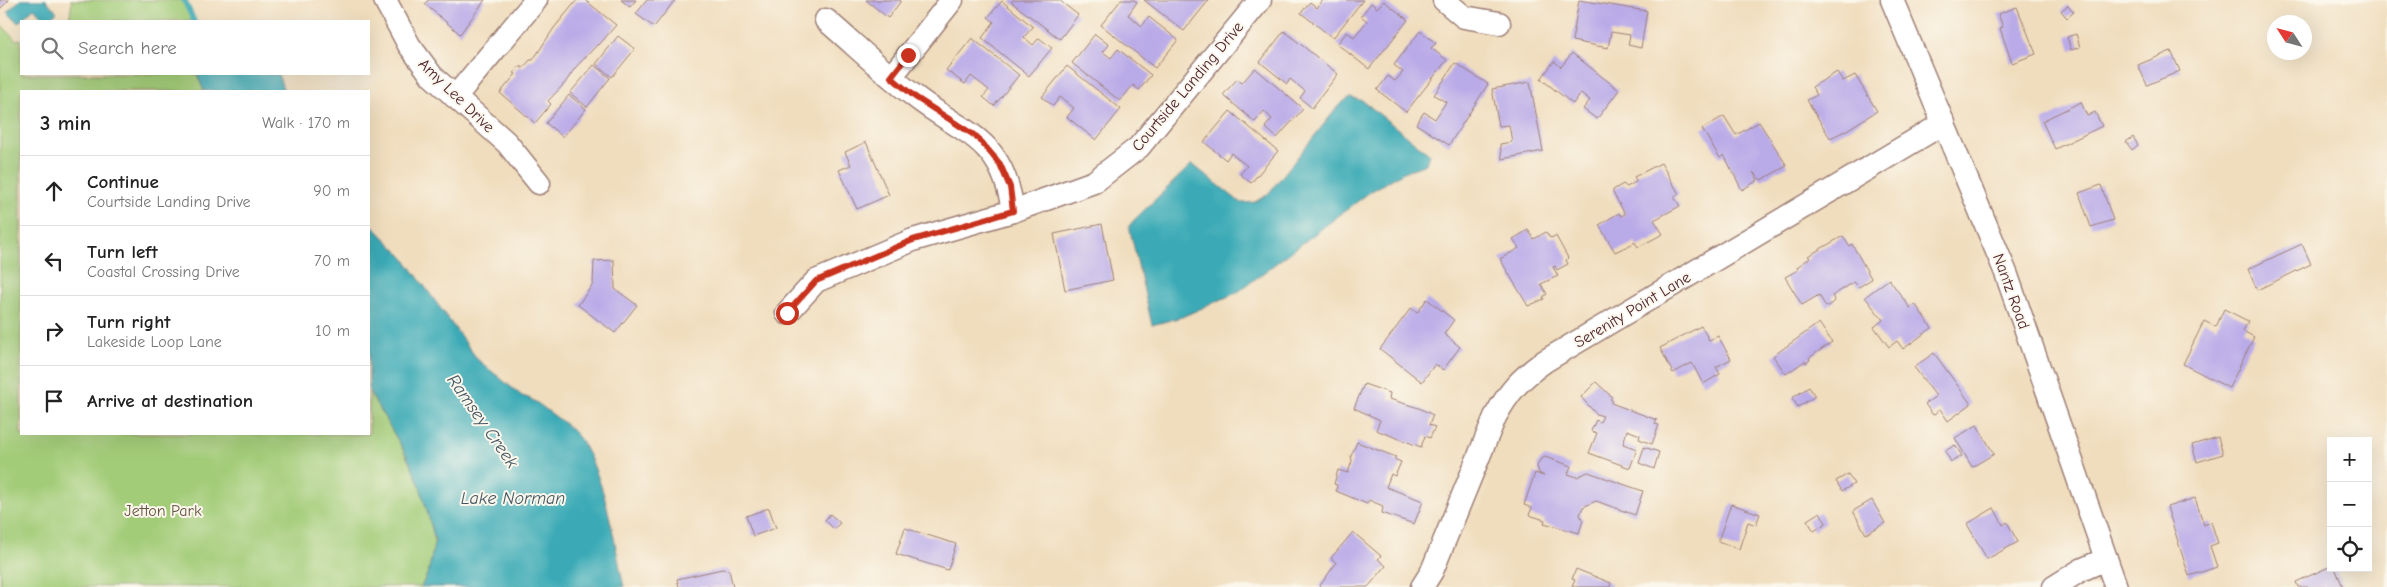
<!DOCTYPE html>
<html lang="en">
<head>
<meta charset="utf-8">
<style>
  body { margin:0; font-family:"Comic Neue",sans-serif; background:#f6f6f6; color:#222 }
  .controls { position:absolute; right:15px; bottom:15px; display:grid; overflow:hidden; border-radius:0px; box-shadow:0 5px 20px #0002 }
  .controls button { width:45px; height:45px; display:grid; place-items:center; padding:0; border:0; border-bottom:1px solid #e0e0e0; background:#fff; color:#222; font:25px sans-serif }
  .compass { position:absolute; left:2267px; top:15px; width:45px; height:45px; border-radius:50%; background:#fff; box-shadow:0 5px 20px #0002; rotate:306deg }
  .stop { position:absolute; width:15px; height:15px; margin:-11px; border:4px solid #c8321e; border-radius:50%; background:#fff }
  .stop.end { background:#c8321e; border-color:#fff; box-shadow:0 1px 5px #0008 }
  .list { margin:0; padding:0; list-style:none }
  h2 { display:flex; justify-content:space-between; align-items:center; height:65px; margin:0; padding:0 20px; font-size:21px }
  h2 small { font-size:16px; font-weight:400; color:#767676 }
  .list li { display:grid; grid-template-columns:32px 1fr auto; gap:15px; align-items:center; box-sizing:border-box; height:70px; padding:0 20px; border-top:1px solid #e0e0e0 }
  .list b { display:block; font-size:19px; white-space:nowrap }
  .list p { margin:0; font-size:16px; white-space:nowrap; color:#767676 }
  .list em { font-size:16px; font-style:normal; color:#767676 }
  .icon { flex:none; width:28px; height:28px; fill:none; stroke:currentColor; stroke-width:2; stroke-linecap:round; stroke-linejoin:round }
  .map { position:relative; flex:none; width:2387px; height:587px; overflow:hidden }
  .search { position:absolute; background:#fff; box-shadow:0 5px 20px #0002; left:20px; top:20px; width:350px; height:55px; display:flex; align-items:center; gap:12px; box-sizing:border-box; padding:0 18px; border-radius:0px; color:#767676; font-size:19px }
  .panel { position:absolute; background:#fff; box-shadow:0 5px 20px #0002; left:20px; top:90px; width:350px; height:345px; border-radius:0px }
  .map>svg:first-child { display:block }
</style>
</head>
<body>
<div class="map">
<svg width="2387" height="587" viewBox="0 0 2387 587">
  <rect width="100%" height="100%" fill="#fbf7ec"/>
  <filter id="ink" filterUnits="userSpaceOnUse"><feTurbulence type="fractalNoise" baseFrequency=".02" numOctaves="2"/><feDisplacementMap in="SourceGraphic" scale="10" xChannelSelector="R" yChannelSelector="G"/><feConvolveMatrix kernelMatrix="1 2 1 2 8 2 1 2 1" color-interpolation-filters="sRGB"/></filter>
  <filter id="wash" filterUnits="userSpaceOnUse"><feTurbulence type="fractalNoise" baseFrequency=".0096" numOctaves="4" result="noise"/><feDisplacementMap in="SourceGraphic" scale="20" xChannelSelector="R" yChannelSelector="G"/><feGaussianBlur stdDeviation="1.12" result="paint"/><feColorMatrix in="noise" values="0 0 0 0 0 0 0 0 0 0 0 0 0 0 0 0 0 1.4 0 .05"/><feComposite in="paint" operator="in"/></filter>
  <g filter="url(#wash)">
    <rect width="100%" height="100%" fill="#f0ddbd"/>
    <g fill="#a3cc78" stroke="#767652">
      <polygon points="70,0 187,0 196,21 69,21 72,2"/>
      <path d="M0 23 16 40 21 39V74H197L204 91H21V434H369V391C396 437 427 484 434 539 436 554 428 574 421 587H0Z"/>
    </g>
    <g fill="#3aaab6" stroke="#426470">
      <polygon points="20,0 46,0 57,12 46,21 34,8 18,23 7,12"/>
      <polygon points="197,74 278,74 284,91 204,91"/>
      <polygon points="1350,97 1363,101 1429,154 1426,164 1404,172 1370,192 1238,292 1182,317 1152,325 1129,226 1134,220 1192,164 1241,203 1255,202 1268,194 1340,104"/>
      <path d="M369 222 404 258 478 360 522 396C532 398 540 405 548 411 559 419 572 428 580 439 607 482 613 538 624 587H421L428 573 435 540 419 483 406 454 369 391Z"/>
    </g>
    <g fill="none" stroke-linecap="round" stroke-linejoin="round">
      <polyline stroke="#3aaab6" stroke-width="5.5" points="184,0 194,21"/>
    </g>
    <g id="blocks">
      <g fill="#b9aae8">
        <polygon points="0,0 9,0 0,9"/>
        <polygon points="428,0 485,0 460,34 425,4"/>
        <polygon points="577,0 585,0 616,25 599,45 598,44 575,68 565,83 548,101 551,104 535,123 500,93 516,74 514,73 519,66 523,68 530,60 533,60 554,28"/>
        <polygon points="621,0 636,0 630,7"/>
        <polygon points="647,0 675,0 654,27 636,14"/>
        <polygon points="866,0 900,0 901,1 888,18"/>
        <polygon points="1013,0 1059,0 1078,15 1060,39 1011,2"/>
        <polygon points="1121,0 1134,0 1137,2 1128,15 1142,26 1149,17 1178,40 1155,68 1101,25"/>
        <polygon points="1144,0 1209,0 1184,31"/>
        <polygon points="1323,0 1363,0 1333,38 1301,13 1310,2 1317,8"/>
        <polygon points="1579,0 1647,11 1641,48 1628,45 1630,35 1611,32 1608,48 1572,41"/>
        <polygon points="1002,1 1033,27 1024,37 1033,45 1039,38 1052,48 1029,76 982,38 994,22 988,17"/>
        <polygon points="1384,1 1408,20 1369,69 1337,44 1347,32 1354,37 1367,21 1361,16 1371,3 1377,8"/>
        <polygon points="2068,5 2074,12 2067,18 2061,11"/>
        <polygon points="2017,7 2036,54 2012,63 2000,28 2003,27 1998,14"/>
        <polygon points="1284,31 1338,74 1312,108 1300,98 1305,91 1290,79 1287,84 1260,62"/>
        <polygon points="1420,31 1436,43 1431,48 1447,60 1406,112 1377,90 1388,76 1395,81 1403,72 1394,65"/>
        <polygon points="1095,34 1109,45 1103,52 1111,58 1118,49 1151,75 1139,90 1133,85 1120,101 1072,63"/>
        <polygon points="2076,34 2080,47 2071,50 2067,37"/>
        <polygon points="618,36 635,49 612,77 596,64"/>
        <polygon points="972,38 1019,75 994,106 983,97 989,90 971,76 965,84 946,70"/>
        <polygon points="2171,51 2180,71 2147,85 2138,65"/>
        <polygon points="1572,53 1619,90 1597,119 1583,109 1590,100 1581,93 1573,104 1541,79 1554,61 1561,67"/>
        <polygon points="1455,63 1488,84 1449,145 1416,124 1424,112 1435,119 1446,102 1434,95"/>
        <polygon points="594,65 610,78 587,107 570,93"/>
        <polygon points="1067,66 1121,109 1096,140 1067,117 1074,108 1060,97 1053,106 1042,97"/>
        <polygon points="1255,68 1303,109 1277,138 1265,127 1272,119 1264,111 1255,122 1223,95 1237,79 1242,83"/>
        <polygon points="1837,72 1843,81 1855,75 1877,111 1845,131 1830,138 1807,100 1817,95 1812,87"/>
        <polygon points="1530,82 1543,151 1502,159 1500,144 1512,142 1509,125 1499,126 1492,89"/>
        <polygon points="569,95 586,109 563,137 546,123"/>
        <polygon points="2081,102 2087,116 2095,112 2102,126 2055,149 2042,121"/>
        <polygon points="1230,111 1278,151 1251,183 1240,174 1247,166 1231,153 1226,160 1204,142"/>
        <polygon points="1724,116 1736,135 1759,122 1787,166 1761,180 1753,172 1758,180 1742,190 1724,155 1720,158 1702,129"/>
        <polygon points="2133,137 2138,145 2132,150 2126,142"/>
        <polygon points="866,142 889,195 857,209 839,170 851,165 845,152"/>
        <polygon points="1661,163 1679,194 1674,197 1680,206 1654,220 1663,234 1638,247 1634,241 1634,243 1615,252 1599,225 1619,213 1621,216 1625,214 1613,193 1613,190 1623,184 1627,187 1637,181 1634,177"/>
        <polygon points="2101,185 2113,220 2091,227 2079,193"/>
        <polygon points="1102,224 1113,280 1065,290 1054,234"/>
        <polygon points="1528,230 1534,239 1546,232 1550,238 1556,236 1568,258 1566,260 1568,264 1557,270 1555,266 1553,267 1558,276 1541,284 1547,294 1543,297 1544,299 1528,306 1500,259 1519,248 1513,239"/>
        <polygon points="1843,236 1849,246 1852,244 1871,278 1870,280 1859,287 1854,282 1832,296 1835,301 1826,307 1819,295 1802,305 1785,277 1798,270 1797,267 1810,258 1808,256"/>
        <polygon points="2302,244 2311,264 2257,290 2248,269"/>
        <polygon points="614,260 615,289 637,305 615,333 578,305 593,284 594,261"/>
        <polygon points="1889,279 1910,308 1915,304 1932,328 1903,349 1897,341 1889,347 1874,327 1883,320 1865,297"/>
        <polygon points="1427,299 1454,320 1444,334 1460,347 1443,370 1435,364 1422,382 1380,349 1411,308 1417,313"/>
        <polygon points="2224,309 2248,321 2243,331 2254,337 2229,388 2183,364 2204,321 2216,327"/>
        <polygon points="1819,323 1832,342 1809,358 1810,360 1806,363 1805,361 1786,374 1773,356"/>
        <polygon points="1701,326 1709,340 1718,336 1731,359 1716,367 1720,374 1703,384 1692,363 1673,373 1660,348"/>
        <polygon points="1934,353 1971,404 1948,421 1940,409 1933,415 1925,404 1936,396 1914,367"/>
        <polygon points="1596,382 1612,397 1610,399 1613,401 1611,403 1657,420 1655,424 1659,425 1652,444 1639,439 1640,435 1627,430 1623,444 1637,449 1630,468 1589,453 1597,433 1591,431 1596,420 1600,422 1603,416 1596,414 1581,397"/>
        <polygon points="1364,384 1390,393 1389,399 1419,408 1433,415 1429,425 1435,427 1430,438 1425,436 1421,447 1376,430 1380,420 1354,408"/>
        <polygon points="1809,387 1815,396 1798,407 1792,398"/>
        <polygon points="1977,425 1994,454 1972,467 1955,438"/>
        <polygon points="2218,437 2223,454 2197,462 2192,445"/>
        <polygon points="1357,442 1396,457 1394,459 1401,462 1395,476 1391,474 1386,487 1423,501 1414,524 1382,513 1383,506 1369,500 1367,504 1336,491 1337,485 1334,484 1338,470 1348,473 1352,461 1351,456"/>
        <polygon points="1955,445 1962,456 1951,462 1945,451"/>
        <polygon points="1644,447 1659,452 1654,469 1639,463"/>
        <polygon points="1545,457 1571,466 1568,474 1577,477 1588,472 1643,491 1635,515 1596,501 1583,507 1580,515 1583,520 1579,533 1544,523 1545,520 1529,515 1532,508 1524,505 1535,473 1544,476 1539,473 1537,466 1540,460"/>
        <polygon points="1848,474 1854,484 1842,491 1836,481"/>
        <polygon points="2195,498 2204,525 2211,522 2218,543 2210,546 2217,567 2189,576 2167,507"/>
        <polygon points="1872,500 1885,523 1866,534 1853,511"/>
        <polygon points="1731,504 1760,514 1756,525 1748,522 1739,549 1718,541"/>
        <polygon points="769,508 776,528 753,536 746,516"/>
        <polygon points="1994,508 2003,525 2007,522 2018,542 1987,559 1967,524"/>
        <polygon points="1820,512 1826,523 1814,531 1807,520"/>
        <polygon points="830,514 840,523 834,529 825,520"/>
        <polygon points="905,528 956,544 948,570 896,554"/>
        <polygon points="1353,532 1381,556 1378,559 1386,566 1368,587 1319,587 1336,563 1331,558"/>
        <polygon points="2331,566 2331,568 2335,568 2343,587 2298,587 2296,582"/>
        <polygon points="722,569 729,570 733,587 679,587 677,579"/>
        <polygon points="1576,569 1611,583 1610,587 1572,587 1575,580 1572,579"/>
      </g>
    </g>
  </g>
  <g filter="url(#ink)">
    <use href="#blocks" fill-opacity="0" stroke="#9d7e74" stroke-width="1"/>
    <g fill="none" stroke-linecap="round" stroke-linejoin="round">
      <defs>
        <g id="minor">
          <polyline points="385,0 409,45 432,76 507,143 539,183"/>
          <polyline points="1444,0 1464,17 1499,23"/>
          <polyline points="1892,0 2006,273 2116,587"/>
          <path d="M826 20C855 45 883 72 913 95 965 136 1002 136 1013 211"/>
          <polyline points="891,77 952,0"/>
          <polyline points="455,97 536,0"/>
          <polyline points="787,313 816,281 913,240 1013,211 1094,182 1139,147 1260,0"/>
          <path d="M1422 587 1432 571 1495 417C1509 391 1521 378 1545 361L1944 123"/>
          <polyline points="2054,587 2081,570 2106,559"/>
        </g>
      </defs>
      <use href="#minor" stroke="#9d7e74" stroke-width="25"/>
      <use href="#minor" stroke="#fff" stroke-width="22"/>
    </g>
  </g>
  <g fill="none" stroke-linecap="round" stroke-linejoin="round" filter="url(#ink)">
    <polyline stroke="#c8321e" stroke-width="6" points="787,313 816,281 913,240 1013,211 1010,187 1000,164 977,137 915,97 891,77 908,55"/>
  </g>
  <g text-anchor="middle" stroke-width="4" stroke-linejoin="round" paint-order="stroke">
    <g font-size="16" fill="#4a1f2b" stroke="#fbf7ec">
      <text transform="translate(1187 86) rotate(-50)" y="6">Courtside Landing Drive</text>
      <text transform="translate(457 95) rotate(44)" y="6">Amy Lee Drive</text>
      <text transform="translate(2012 291) rotate(70)" y="6">Nantz Road</text>
      <text transform="translate(1632 309) rotate(-31)" y="6">Serenity Point Lane</text>
    </g>
    <g font-size="16" fill="#655342" stroke="#fbf7ec">
      <text x="163" y="516">Jetton Park</text>
    </g>
    <g font-size="18" font-style="italic" fill="#445763" stroke="#fbf7ec">
      <text transform="translate(483 421) rotate(55)" y="6">Ramsey Creek</text>
      <text x="513" y="504">Lake Norman</text>
    </g>
  </g>
</svg>
<div class="controls">
<button>+</button>
<button>−</button>
<button><svg class="icon" aria-label="locate" viewBox="0 0 24 24"><circle cx="12" cy="12" r="6"/><path d="M12 2v4M12 18v4M2 12h4M18 12h4"/></svg></button>
</div>
<svg class="compass" viewBox="-18 -18 36 36"><path d="M0-13l5 13h-10z" fill="#e53935"/><path d="M0 13l5-13h-10z" fill="#767676"/></svg>
<div class="stop" style="left:787px;top:313px"></div>
<div class="stop end" style="left:908px;top:55px"></div>
<div class="search"><svg class="icon" aria-label="search" viewBox="0 0 24 24"><circle cx="10" cy="10" r="6"/><path d="M15 15l6 6"/></svg>Search here</div>
<section class="panel">
<h2>3 min<small>Walk · 170 m</small></h2>
<ul class="list">
<li><svg class="icon" aria-label="ahead" viewBox="0 0 24 24"><path d="M12 20V5M6 11l6-6 6 6"/></svg><div><b>Continue</b><p>Courtside Landing Drive</p></div><em>90 m</em></li>
<li><svg class="icon" aria-label="left" viewBox="0 0 24 24"><path d="M17 20v-9H6M10 6l-5 5 5 5"/></svg><div><b>Turn left</b><p>Coastal Crossing Drive</p></div><em>70 m</em></li>
<li><svg class="icon" aria-label="right" viewBox="0 0 24 24"><path d="M7 20v-9h11M14 6l5 5-5 5"/></svg><div><b>Turn right</b><p>Lakeside Loop Lane</p></div><em>10 m</em></li>
<li><svg class="icon" aria-label="arrive" viewBox="0 0 24 24"><path d="M6 21V4h12l-3 4 3 4H6"/></svg><div><b>Arrive at destination</b></div></li>
</ul>
</section>
</div>
</body>
</html>
